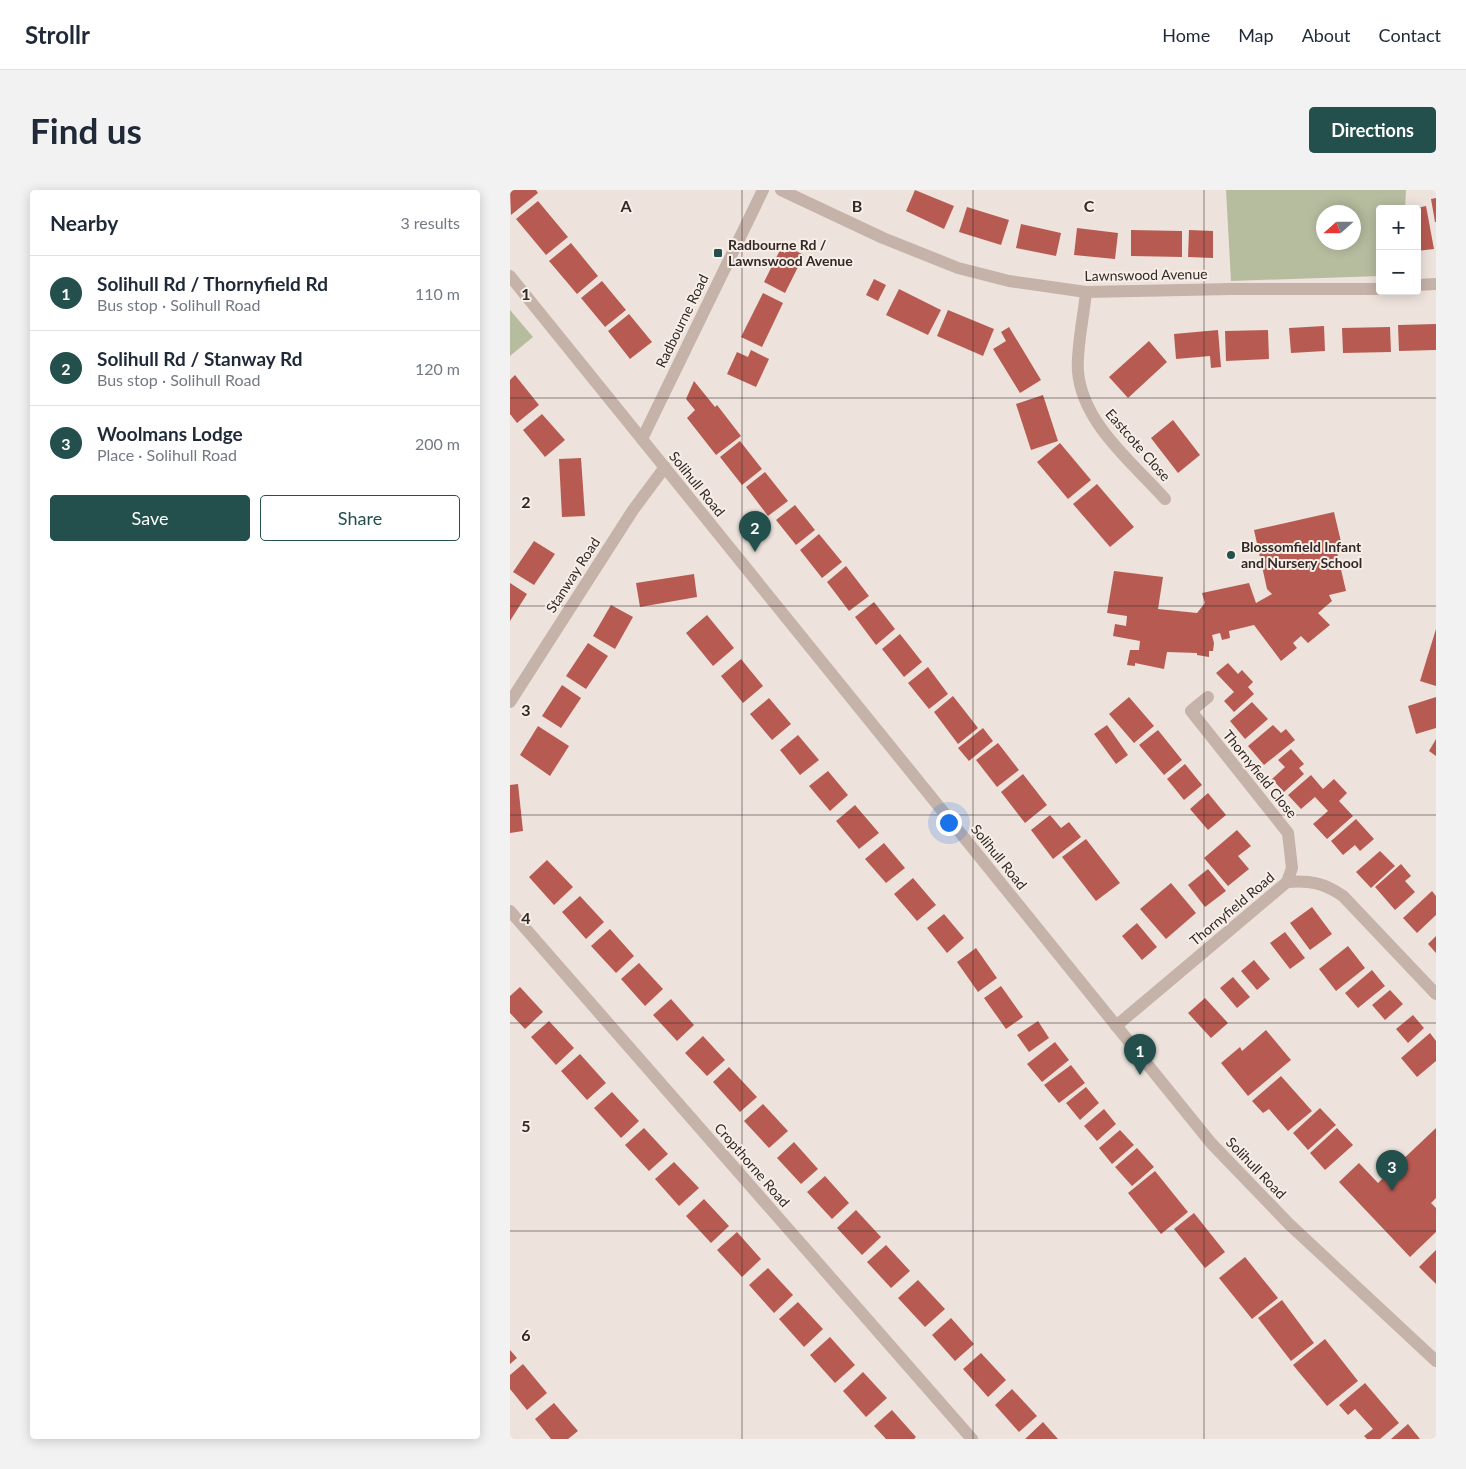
<!DOCTYPE html>
<html lang="en">
<head>
<meta charset="utf-8">
<style>
  body { margin:0; font-family:Lato,sans-serif; background:#f2f2f3; color:#1f2937 }
  .controls { position:absolute; right:15px; top:15px; display:grid; overflow:hidden; border-radius:5px; box-shadow:0 2px 12px #0003 }
  .controls button { width:45px; height:45px; display:grid; place-items:center; padding:0; border:0; border-bottom:1px solid #e0e1e3; background:#fff; color:#1f2937; font:25px sans-serif }
  .compass { position:absolute; left:806px; top:15px; width:45px; height:45px; border-radius:50%; background:#fff; box-shadow:0 2px 12px #0003; rotate:249deg }
  .you { position:absolute; left:438px; top:632px; width:18px; height:18px; margin:-12px; border:4px solid #fff; border-radius:50%; background:#1a73e8; box-shadow:0 0 0 8px #1a73e833 }
  .badge { display:grid; place-items:center; width:32px; height:32px; border-radius:50%; background:#234f4c; color:#fff; font-size:16px; font-weight:700 }
  .pin { position:absolute; translate:-50% -41px; filter:drop-shadow(0 1px 2px #0008) }
  .pin::after { content:''; position:absolute; top:26px; width:18px; height:15px; background:inherit; clip-path:polygon(0 0,100% 0,50% 100%) }
  .list { margin:0; padding:0; list-style:none }
  h2 { display:flex; justify-content:space-between; align-items:center; height:65px; margin:0; padding:0 20px; font-size:21px }
  h2 small { font-size:16px; font-weight:400; color:#747a83 }
  .list li { display:grid; grid-template-columns:32px 1fr auto; gap:15px; align-items:center; box-sizing:border-box; height:75px; padding:0 20px; border-top:1px solid #e0e1e3 }
  .list b { display:block; font-size:19px; white-space:nowrap }
  .list p { margin:0; font-size:16px; white-space:nowrap; color:#747a83 }
  .list em { font-size:16px; font-style:normal; color:#747a83 }
  .actions { display:flex; gap:10px; padding:15px 20px }
  .actions a { flex:1; padding:11px 0; border:1px solid #234f4c; border-radius:5px; text-align:center; font-size:18px; color:#234f4c }
  .actions .main { background:#234f4c; color:#fff }
  .map { position:relative; flex:none; width:926px; height:1249px; overflow:hidden; border-radius:5px }
  header { display:flex; align-items:center; gap:30px; box-sizing:border-box; height:70px; padding:0 25px; background:#fff; border-bottom:1px solid #e0e1e3 }
  header strong { font-size:24px }
  nav { display:flex; gap:28px; margin-inline-start:auto; font-size:18px }
  .intro { display:flex; align-items:center; justify-content:space-between; box-sizing:border-box; height:120px; padding:0 30px }
  h1 { margin:0; font-size:35px }
  .button { padding:12px 22px; border-radius:5px; background:#234f4c; color:#fff; font-size:18px; font-weight:700 }
  main { display:flex; gap:30px; padding:0 30px }
  aside { flex:1; background:#fff; border-radius:5px; box-shadow:0 2px 12px #0003 }
  .map>svg:first-child { display:block }
</style>
</head>
<body>
<header>
<strong>Strollr</strong>
<nav><a>Home</a><a>Map</a><a>About</a><a>Contact</a></nav>
</header>
<div class="intro"><h1>Find us</h1><a class="button">Directions</a></div>
<main>
<aside>
<h2>Nearby<small>3 results</small></h2>
<ul class="list">
<li><span class="badge">1</span><div><b>Solihull Rd / Thornyfield Rd</b><p>Bus stop · Solihull Road</p></div><em>110 m</em></li>
<li><span class="badge">2</span><div><b>Solihull Rd / Stanway Rd</b><p>Bus stop · Solihull Road</p></div><em>120 m</em></li>
<li><span class="badge">3</span><div><b>Woolmans Lodge</b><p>Place · Solihull Road</p></div><em>200 m</em></li>
</ul>
<div class="actions"><a class="main">Save</a><a>Share</a></div>
</aside>
<div class="map">
<svg width="926" height="1249" viewBox="0 0 926 1249">
  <rect width="100%" height="100%" fill="#eee3dc"/>
  <g fill="#b6bc9e" fill-rule="evenodd">
    <path d="M716 0H896L895 19H870V86L721 91ZM814 22H844V52H814Z"/>
    <polygon points="0,120 23,147 0,166"/>
  </g>
  <g fill="#b75b52">
    <polygon points="0,0 26,0 28,3 1,25"/>
    <polygon points="405,0 444,16 434,39 396,21"/>
    <polygon points="926,8 926,32 925,32 921,9"/>
    <polygon points="28,11 58,47 36,65 6,29"/>
    <polygon points="916,16 924,59 907,61 907,18"/>
    <polygon points="457,17 499,30 491,55 449,42"/>
    <polygon points="511,34 551,43 546,66 506,58"/>
    <polygon points="567,38 608,43 605,69 564,65"/>
    <polygon points="621,40 672,41 672,67 621,66"/>
    <polygon points="679,40 703,41 703,68 678,67"/>
    <polygon points="61,53 88,86 67,104 39,71"/>
    <polygon points="278,57 294,65 275,103 254,92 270,60 275,63"/>
    <polygon points="364,89 376,95 368,111 356,105"/>
    <polygon points="92,91 116,120 95,137 71,108"/>
    <polygon points="389,99 431,120 418,145 376,125"/>
    <polygon points="253,103 273,113 252,157 231,147"/>
    <polygon points="438,120 484,139 473,166 427,146"/>
    <polygon points="119,124 142,152 120,169 98,141"/>
    <polygon points="926,134 926,160 889,161 888,135"/>
    <polygon points="814,136 815,161 781,163 779,138"/>
    <polygon points="499,137 531,190 510,203 483,159 496,151 491,142"/>
    <polygon points="880,137 881,162 833,163 832,138"/>
    <polygon points="708,140 711,177 701,178 700,166 666,169 664,144"/>
    <polygon points="758,140 759,169 716,171 715,141"/>
    <polygon points="639,151 657,172 618,208 599,187"/>
    <polygon points="241,160 259,169 246,197 217,184 227,162 238,167"/>
    <polygon points="5,185 29,215 7,233 0,224 0,190"/>
    <polygon points="184,191 205,217 207,215 231,246 206,265 177,228 185,220 176,209"/>
    <polygon points="533,205 548,251 521,260 506,214"/>
    <polygon points="32,224 55,250 35,267 13,240"/>
    <polygon points="663,230 690,265 668,283 641,248"/>
    <polygon points="230,251 252,279 232,295 210,267"/>
    <polygon points="550,253 581,290 558,309 527,272"/>
    <polygon points="71,268 75,326 52,327 49,269"/>
    <polygon points="255,282 278,311 258,326 236,297"/>
    <polygon points="587,294 624,337 600,357 563,314"/>
    <polygon points="285,315 305,340 286,355 266,330"/>
    <polygon points="824,322 832,356 826,358 836,401 819,405 822,411 808,423 820,435 798,453 791,446 783,453 787,458 771,471 744,435 719,441 720,448 712,450 710,443 702,445 704,453 703,461 699,461 699,467 687,465 687,463 657,462 654,479 625,473 625,476 617,475 620,460 629,460 630,451 603,446 605,434 616,436 617,426 597,423 604,381 653,387 648,419 687,423 695,413 692,403 739,393 746,413 762,404 757,399 744,340"/>
    <polygon points="309,344 332,372 312,388 290,360"/>
    <polygon points="24,351 45,364 24,395 3,382"/>
    <polygon points="336,376 359,406 339,421 317,392"/>
    <polygon points="184,384 187,407 130,417 126,393"/>
    <polygon points="0,393 17,404 0,431"/>
    <polygon points="364,412 385,439 366,455 345,427"/>
    <polygon points="101,415 123,427 105,459 83,446"/>
    <polygon points="197,425 224,458 203,476 176,443"/>
    <polygon points="926,439 926,496 910,491"/>
    <polygon points="390,444 412,472 394,487 372,459"/>
    <polygon points="78,453 98,466 76,499 56,486"/>
    <polygon points="231,469 253,496 233,513 211,486"/>
    <polygon points="718,473 728,484 732,480 743,492 738,497 744,504 724,522 714,511 724,502 706,483"/>
    <polygon points="418,477 438,504 419,519 398,493"/>
    <polygon points="52,495 71,508 51,538 32,526"/>
    <polygon points="443,506 468,538 448,554 424,522"/>
    <polygon points="619,507 644,536 624,553 599,524"/>
    <polygon points="926,507 926,538 906,544 898,516"/>
    <polygon points="259,508 281,534 262,550 240,524"/>
    <polygon points="742,512 758,529 735,549 720,531"/>
    <polygon points="597,535 618,565 606,574 584,544"/>
    <polygon points="763,535 771,543 776,539 785,550 754,575 738,556"/>
    <polygon points="28,536 59,556 40,586 10,565"/>
    <polygon points="473,538 483,551 459,571 448,558"/>
    <polygon points="648,540 672,570 654,585 629,555"/>
    <polygon points="288,545 309,570 290,585 270,560"/>
    <polygon points="926,549 926,566 919,561"/>
    <polygon points="488,553 509,580 487,597 466,570"/>
    <polygon points="781,559 794,574 789,578 794,584 774,602 762,589 775,577 768,570"/>
    <polygon points="675,574 692,595 674,610 657,589"/>
    <polygon points="318,581 338,605 320,621 299,596"/>
    <polygon points="513,584 537,615 515,633 491,602"/>
    <polygon points="801,585 813,599 824,589 837,603 829,611 843,626 817,649 803,634 818,621 805,607 791,619 778,605"/>
    <polygon points="8,594 13,641 0,643 0,595"/>
    <polygon points="698,603 716,625 698,640 680,619"/>
    <polygon points="345,615 369,643 349,659 326,631"/>
    <polygon points="540,625 551,638 559,632 571,647 543,669 521,640"/>
    <polygon points="846,629 864,649 850,661 845,655 833,665 821,651"/>
    <polygon points="727,640 741,656 728,666 739,679 718,696 694,668"/>
    <polygon points="576,649 610,693 586,711 552,667"/>
    <polygon points="374,653 395,678 376,693 355,669"/>
    <polygon points="870,661 885,676 861,698 846,682"/>
    <polygon points="37,670 63,697 44,715 19,687"/>
    <polygon points="891,674 901,686 895,691 905,702 885,720 865,697"/>
    <polygon points="698,679 716,701 695,717 678,695"/>
    <polygon points="403,688 426,715 407,731 384,704"/>
    <polygon points="661,693 686,723 656,749 630,719"/>
    <polygon points="922,701 926,706 926,725 907,743 893,728"/>
    <polygon points="70,706 94,732 76,749 52,722"/>
    <polygon points="802,717 822,744 800,760 780,733"/>
    <polygon points="434,724 454,748 437,763 417,738"/>
    <polygon points="627,733 647,757 632,770 612,746"/>
    <polygon points="100,739 124,766 106,783 81,756"/>
    <polygon points="775,742 795,768 780,779 760,753"/>
    <polygon points="926,746 926,763 918,754"/>
    <polygon points="838,756 855,778 826,801 809,779"/>
    <polygon points="466,758 487,788 468,802 447,772"/>
    <polygon points="744,770 760,789 747,800 731,781"/>
    <polygon points="129,773 153,799 135,816 111,789"/>
    <polygon points="862,780 875,796 848,818 835,803"/>
    <polygon points="723,787 740,807 727,818 710,798"/>
    <polygon points="491,796 513,827 496,839 474,808"/>
    <polygon points="10,797 33,822 15,839 0,823 0,806"/>
    <polygon points="880,800 893,814 875,830 862,815"/>
    <polygon points="695,808 718,833 701,848 678,823"/>
    <polygon points="161,809 184,835 167,851 143,825"/>
    <polygon points="903,825 914,838 898,853 886,839"/>
    <polygon points="39,831 64,858 46,875 21,847"/>
    <polygon points="528,831 539,848 519,862 507,845"/>
    <polygon points="756,840 781,870 738,906 711,873 730,857 732,861"/>
    <polygon points="920,843 926,851 926,871 907,887 891,868"/>
    <polygon points="193,846 215,870 197,886 175,863"/>
    <polygon points="545,852 559,870 532,892 517,874"/>
    <polygon points="70,864 96,893 77,910 51,881"/>
    <polygon points="561,875 575,893 549,913 534,895"/>
    <polygon points="219,877 247,907 230,922 203,892"/>
    <polygon points="771,886 802,921 778,941 759,919 753,923 742,911"/>
    <polygon points="576,897 589,913 570,930 556,913"/>
    <polygon points="102,902 129,931 111,948 84,918"/>
    <polygon points="253,914 278,941 259,958 234,931"/>
    <polygon points="810,918 826,935 798,960 783,943"/>
    <polygon points="594,919 606,934 587,951 574,936"/>
    <polygon points="134,938 158,964 139,981 115,955"/>
    <polygon points="827,938 843,955 815,980 800,963"/>
    <polygon points="926,938 926,1008 921,1013 926,1018 926,1042 900,1067 829,992 849,973 868,993"/>
    <polygon points="610,940 624,955 602,974 589,958"/>
    <polygon points="284,952 308,979 291,994 267,968"/>
    <polygon points="627,958 644,977 622,996 605,977"/>
    <polygon points="164,972 189,998 169,1016 145,989"/>
    <polygon points="645,981 678,1022 651,1044 618,1003"/>
    <polygon points="315,986 339,1013 322,1029 297,1002"/>
    <polygon points="194,1009 219,1036 201,1053 176,1026"/>
    <polygon points="346,1020 371,1047 352,1065 327,1038"/>
    <polygon points="684,1023 715,1062 695,1078 664,1039"/>
    <polygon points="227,1042 251,1069 232,1087 207,1060"/>
    <polygon points="376,1055 400,1081 381,1098 357,1072"/>
    <polygon points="926,1060 926,1094 909,1077"/>
    <polygon points="735,1067 768,1108 742,1129 709,1088"/>
    <polygon points="258,1078 283,1105 264,1123 239,1095"/>
    <polygon points="408,1090 435,1119 415,1137 388,1108"/>
    <polygon points="772,1110 804,1153 781,1171 748,1128"/>
    <polygon points="288,1112 313,1139 294,1157 269,1129"/>
    <polygon points="441,1128 464,1154 445,1171 422,1145"/>
    <polygon points="320,1147 345,1175 325,1193 300,1165"/>
    <polygon points="815,1149 848,1191 817,1216 783,1175"/>
    <polygon points="0,1160 7,1168 0,1174"/>
    <polygon points="471,1163 496,1190 478,1207 453,1179"/>
    <polygon points="13,1174 37,1203 17,1220 0,1199 0,1185"/>
    <polygon points="353,1182 377,1208 356,1227 333,1201"/>
    <polygon points="855,1193 889,1233 870,1249 857,1249 854,1246 863,1239 845,1219 838,1225 829,1215"/>
    <polygon points="502,1199 527,1226 509,1242 485,1215"/>
    <polygon points="44,1213 68,1241 58,1249 41,1249 25,1229"/>
    <polygon points="382,1220 406,1247 404,1249 376,1249 364,1236"/>
    <polygon points="533,1232 548,1249 515,1249"/>
    <polygon points="898,1234 910,1249 881,1249"/>
  </g>
  <g fill="none" stroke-linecap="round" stroke-linejoin="round">
    <g stroke="#c5b2a9" stroke-width="12">
      <polyline points="271,0 373,48 448,78 499,91 576,102 721,99 870,99"/>
      <polyline points="0,86 701,953 779,1034 926,1171"/>
      <polyline points="907,95 926,94"/>
      <path d="M576 102C574 125 566 160 568 182 573 234 622 272 655 309"/>
      <polyline points="132,249 253,0"/>
      <polyline points="698,507 681,521 778,643 782,678 777,692"/>
      <polyline points="0,512 123,320 155,277"/>
      <polyline points="0,721 462,1249"/>
      <path d="M606 836 777 692C800 690 814 693 833 706L926 804"/>
    </g>
  </g>
  <path fill="none" stroke="#332a28" stroke-width="1" stroke-opacity="0.55" d="M232 0V1249M463 0V1249M694 0V1249M0 208H926M0 416H926M0 625H926M0 833H926M0 1041H926"/>
  <g fill="#234f4c" stroke="#f7eee8" stroke-width="2">
    <rect x="203" y="58" width="10" height="10" rx="2.5"/>
    <circle cx="721" cy="365" r="5"/>
  </g>
  <g text-anchor="middle" stroke-width="4" stroke-linejoin="round" paint-order="stroke">
    <g font-size="14" font-weight="bold" fill="#332a28" stroke="#f7eee8" text-anchor="start">
      <text x="218" y="60">Radbourne Rd /<tspan x="218" dy="16">Lawnswood Avenue</tspan></text>
      <text x="731" y="362">Blossomfield Infant<tspan x="731" dy="16">and Nursery School</tspan></text>
    </g>
    <g font-size="14" fill="#332a28" stroke="#f7eee8">
      <text transform="translate(636 85) rotate(-1)" y="5">Lawnswood Avenue</text>
      <text transform="translate(172 131) rotate(-64)" y="5">Radbourne Road</text>
      <text transform="translate(628 255) rotate(49)" y="5">Eastcote Close</text>
      <text transform="translate(187 294) rotate(51)" y="5">Solihull Road</text>
      <text transform="translate(63 385) rotate(-57)" y="5">Stanway Road</text>
      <text transform="translate(750 584) rotate(51)" y="5">Thornyfield Close</text>
      <text transform="translate(489 667) rotate(51)" y="5">Solihull Road</text>
      <text transform="translate(722 719) rotate(-40)" y="5">Thornyfield Road</text>
      <text transform="translate(242 975) rotate(49)" y="5">Cropthorne Road</text>
      <text transform="translate(746 978) rotate(46)" y="5">Solihull Road</text>
    </g>
  </g>
  <g font-size="16" text-anchor="middle" font-weight="bold" fill="#332a28" stroke="#f7eee8" stroke-width="4" stroke-linejoin="round" paint-order="stroke">
    <text x="116" y="22">A</text>
    <text x="347" y="22">B</text>
    <text x="579" y="22">C</text>
    <text x="16" y="110">1</text>
    <text x="16" y="318">2</text>
    <text x="16" y="526">3</text>
    <text x="16" y="734">4</text>
    <text x="16" y="942">5</text>
    <text x="16" y="1151">6</text>
  </g>
</svg>
<div class="controls">
<button>+</button>
<button>−</button>
</div>
<svg class="compass" viewBox="-18 -18 36 36"><path d="M0-13l5 13h-10z" fill="#e53935"/><path d="M0 13l5-13h-10z" fill="#747a83"/></svg>
<div class="you"></div>
<div class="pin badge" style="left:630px;top:885px">1</div>
<div class="pin badge" style="left:245px;top:362px">2</div>
<div class="pin badge" style="left:882px;top:1001px">3</div>
</div>
</main>
</body>
</html>
